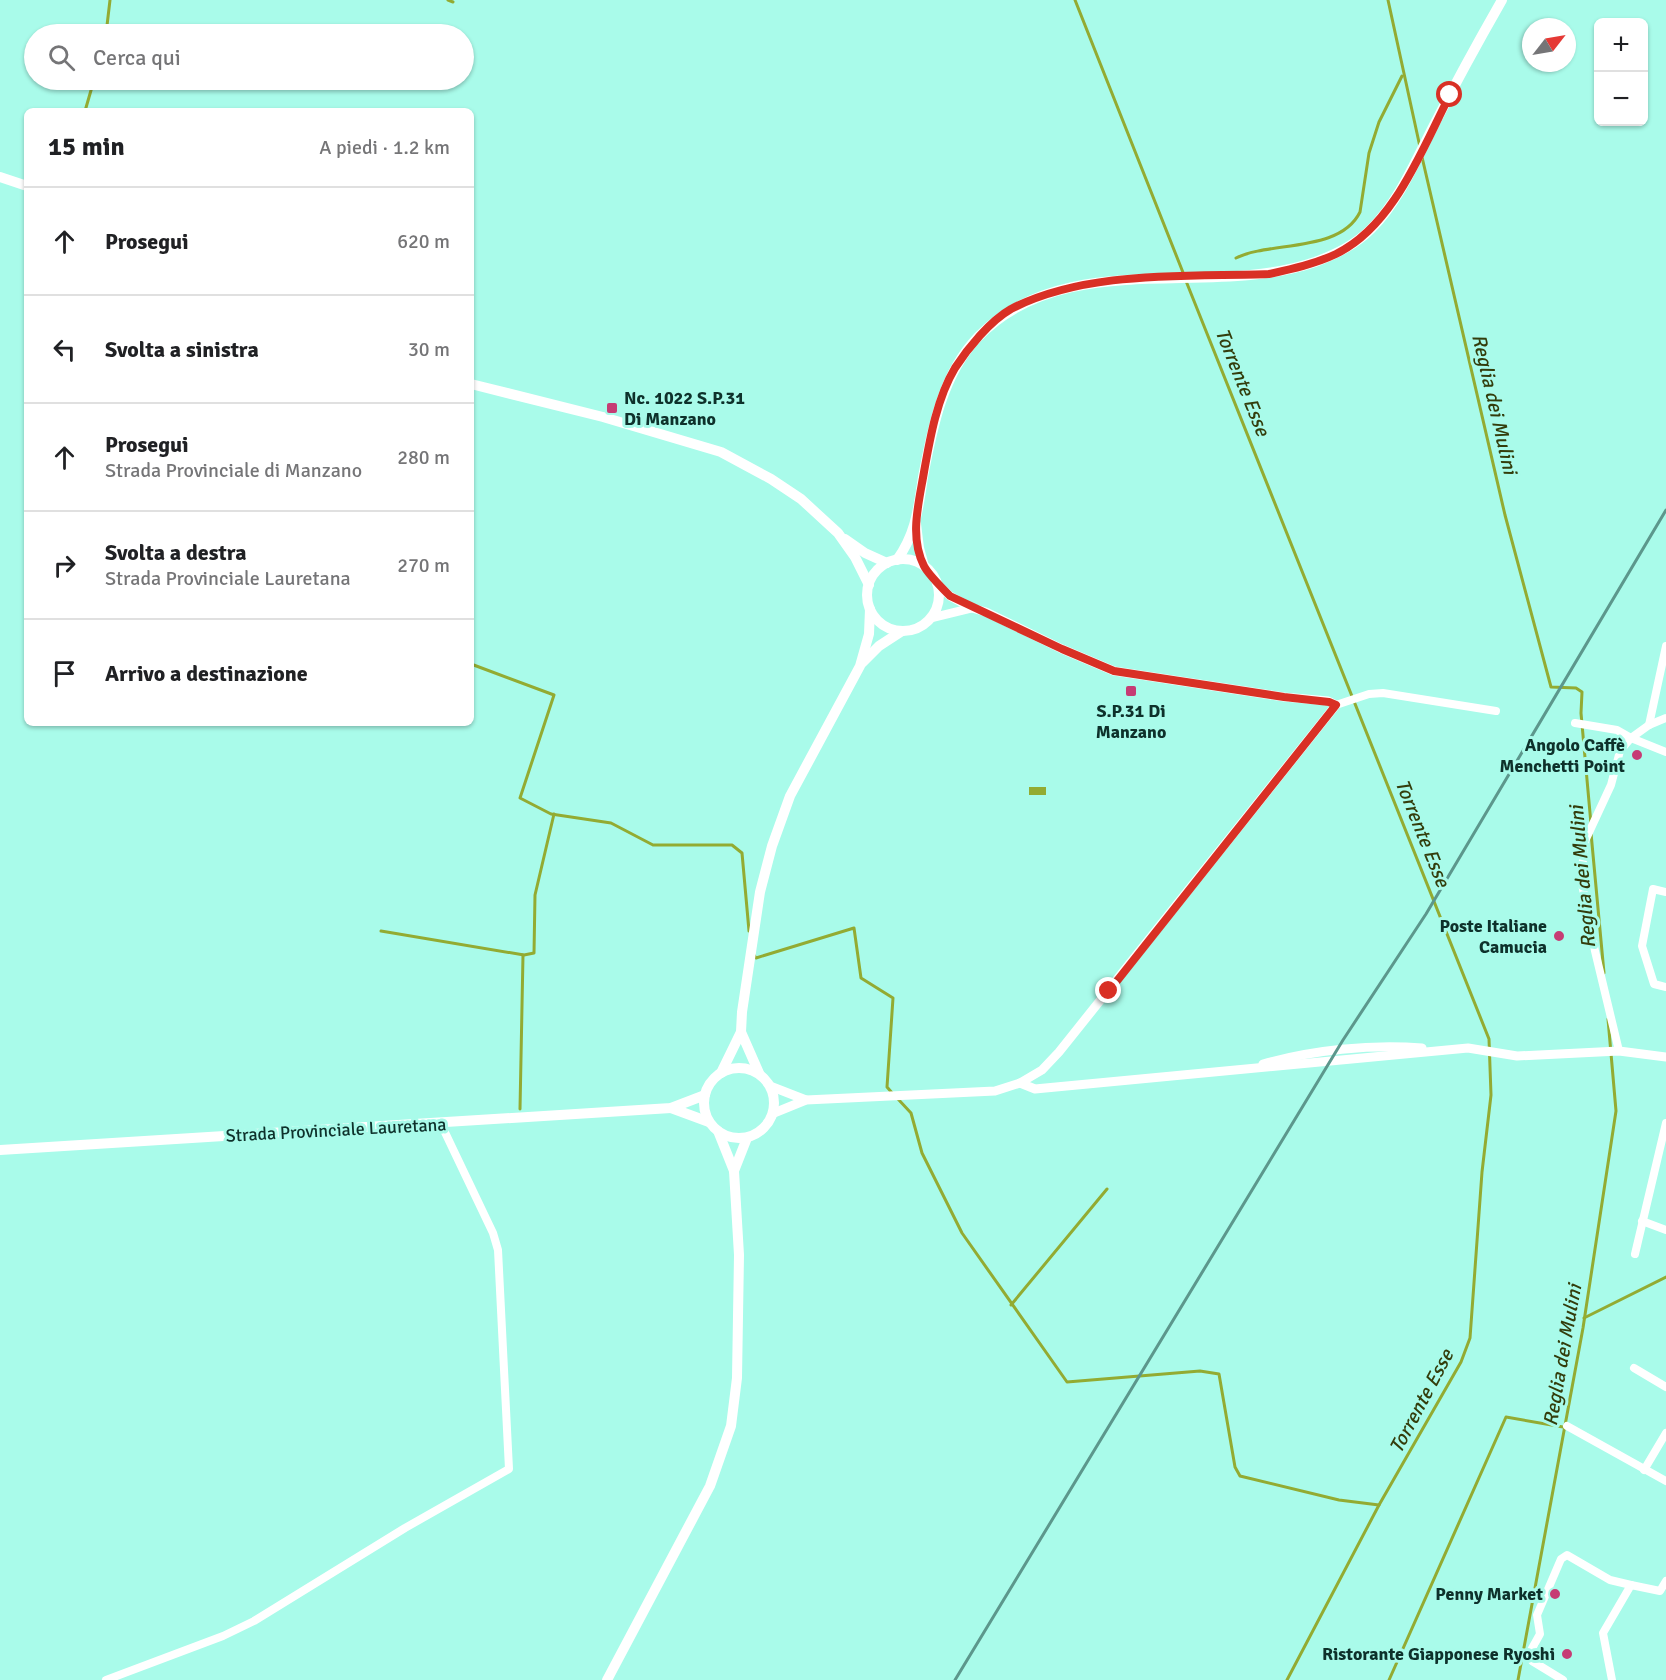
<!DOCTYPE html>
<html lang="it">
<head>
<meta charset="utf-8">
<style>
  body { margin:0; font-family:Signika,sans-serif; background:#f6f6f6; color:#202124 }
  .controls { position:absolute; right:18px; top:18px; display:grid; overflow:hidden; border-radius:9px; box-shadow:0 2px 4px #0004 }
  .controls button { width:54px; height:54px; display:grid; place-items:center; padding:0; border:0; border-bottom:2px solid #e0e0e0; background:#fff; color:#202124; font:30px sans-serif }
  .compass { position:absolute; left:1522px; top:18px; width:54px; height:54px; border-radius:50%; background:#fff; box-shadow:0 2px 4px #0004; rotate:59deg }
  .stop { position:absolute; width:18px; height:18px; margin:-14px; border:4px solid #d93025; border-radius:50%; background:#fff }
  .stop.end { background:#d93025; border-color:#fff; box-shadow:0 2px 6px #0008 }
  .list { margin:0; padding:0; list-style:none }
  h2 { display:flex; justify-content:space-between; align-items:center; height:78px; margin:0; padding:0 24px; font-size:26px }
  h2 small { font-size:20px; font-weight:400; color:#757577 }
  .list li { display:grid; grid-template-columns:39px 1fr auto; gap:18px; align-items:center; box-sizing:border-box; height:108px; padding:0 24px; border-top:2px solid #e0e0e0 }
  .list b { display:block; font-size:22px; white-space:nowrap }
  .list p { margin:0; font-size:20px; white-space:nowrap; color:#757577 }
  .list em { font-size:20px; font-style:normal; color:#757577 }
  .icon { flex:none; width:33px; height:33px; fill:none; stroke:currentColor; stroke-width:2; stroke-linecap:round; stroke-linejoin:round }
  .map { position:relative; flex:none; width:1666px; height:1680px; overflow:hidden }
  .search { position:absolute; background:#fff; box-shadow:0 2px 4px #0004; left:24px; top:24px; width:450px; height:66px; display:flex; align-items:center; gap:15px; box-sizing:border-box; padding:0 21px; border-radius:33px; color:#757577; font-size:22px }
  .panel { position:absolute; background:#fff; box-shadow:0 2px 4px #0004; left:24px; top:108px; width:450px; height:618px; border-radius:9px }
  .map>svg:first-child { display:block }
</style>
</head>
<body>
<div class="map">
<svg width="1666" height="1680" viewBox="0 0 1666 1680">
  <rect width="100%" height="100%" fill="#a9fbea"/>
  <rect fill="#93ab32" x="1029" y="787" width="17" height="8"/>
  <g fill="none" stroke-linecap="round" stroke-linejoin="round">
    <g stroke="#93ab32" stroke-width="3">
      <polyline points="448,0 453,2"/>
      <polyline points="1075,0 1184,275"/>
      <polyline points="1388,0 1420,147"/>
      <polyline points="106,34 110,0"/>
      <polyline points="85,111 94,80"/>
      <polyline points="1422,157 1505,515 1551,687 1576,688 1582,692 1581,713 1591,824"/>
      <path d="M1236 258C1270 241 1340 253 1360 212L1369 153 1379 122 1402 76"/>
      <polyline points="1186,281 1489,1039 1491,1095 1482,1172 1470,1338 1461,1362 1379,1505 1287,1680"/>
      <polyline points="471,664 554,695 520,798 551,814 611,823 653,845 732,845 742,853 749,931"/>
      <polyline points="1591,833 1604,973"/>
      <polyline points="381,931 524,955 534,953 535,895 554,814"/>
      <polyline points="754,955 756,958 854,928 861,978 893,998 887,1087 893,1094"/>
      <polyline points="898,1099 911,1113 922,1153 962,1233 1067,1382 1200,1371 1219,1374 1235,1467 1240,1476 1339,1500 1379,1505"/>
      <polyline points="520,1109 523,955"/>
      <polyline points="1011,1305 1107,1189"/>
      <polyline points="1584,1318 1666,1277"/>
      <polyline points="1389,1680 1506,1417 1563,1427"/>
      <polyline points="1518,1680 1583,1328 1616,1111 1608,1019"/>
    </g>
    <g stroke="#fff" stroke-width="8">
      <polyline points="1336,705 1369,694 1383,693 1496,711"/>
      <polyline points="1575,723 1617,730 1631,738 1666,752"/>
      <polyline points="1649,725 1666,646"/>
      <polyline points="1666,892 1653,889 1642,946 1654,984 1666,987"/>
      <polyline points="1619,1051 1595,951 1581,879 1585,841 1611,785 1620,751 1631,738 1649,725 1666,718"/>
      <polyline points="1642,1221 1666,1230"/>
      <polyline points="1635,1254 1666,1123"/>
      <polyline points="1634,1368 1666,1387"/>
      <polyline points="1567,1426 1666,1481"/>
      <polyline points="1644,1470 1666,1433"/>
      <polyline points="106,1680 223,1636 254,1621 405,1528 509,1469 498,1250 493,1233 441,1124"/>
      <polyline points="1563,1680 1532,1661 1530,1652 1540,1634 1537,1615 1561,1559 1567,1555 1610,1580 1631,1585"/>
      <polyline points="1612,1680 1603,1633 1631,1585 1660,1591 1666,1581"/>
    </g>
    <g stroke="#fff" stroke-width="9">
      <polyline points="931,618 972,608"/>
      <path d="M1263 1064C1313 1050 1370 1044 1422 1048"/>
      <polyline points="1020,1083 1035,1089 1056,1087 1468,1048 1517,1056 1619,1051 1666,1057"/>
      <polyline points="770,1086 806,1100"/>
      <polyline points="774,1113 806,1100 995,1091 1020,1083 1042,1070 1059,1052 1336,705 1328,701 1284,697 1114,671 1062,649 986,612 972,608 950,596 937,584"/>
    </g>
    <g stroke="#fff" stroke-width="10">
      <polyline points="0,177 27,186"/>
      <polyline points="471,384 603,417 721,452 771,479 801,499 838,533 855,557 869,585"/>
      <polyline points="916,524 919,548 924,566"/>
      <polyline points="845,539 865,553 887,563"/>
      <circle cx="903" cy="595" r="36"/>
      <path d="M897 560C916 533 918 510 923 477 932 429 943 373 978 337 1066 246 1208 299 1315 262 1336 254 1355 245 1371 229 1399 201 1415 162 1433 127 1455 84 1478 42 1502 0"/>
      <polyline points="862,663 879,646 902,631"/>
      <polyline points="741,1032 759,1073"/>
      <circle cx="739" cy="1103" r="35"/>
      <polyline points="721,1073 741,1032 742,1012 760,892 772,846 790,796 860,666 869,634 870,609"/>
      <polyline points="671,1108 709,1122"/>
      <polyline points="0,1150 671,1108 705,1095"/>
      <polyline points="734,1171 747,1138"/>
      <polyline points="607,1680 710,1486 731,1426 737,1378 739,1255 734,1171 718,1131"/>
    </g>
    <polyline stroke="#5c978c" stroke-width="3" points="955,1680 1343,1040 1426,914 1666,510"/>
  </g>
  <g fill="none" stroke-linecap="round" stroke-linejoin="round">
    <path stroke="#d93025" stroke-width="8" d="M1109 991 1336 705 1329 702 1284 697 1114 671 1062 649 950 596C943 589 928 574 924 566 909 537 919 502 924 472 930 438 937 398 955 368 968 348 990 321 1011 309 1086 270 1186 277 1269 274 1292 269 1315 264 1336 254 1394 226 1422 149 1450 95"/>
  </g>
  <g fill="#c63c74" stroke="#a9fbea" stroke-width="2">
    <rect x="606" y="402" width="12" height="12" rx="3"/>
    <rect x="1125" y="685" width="12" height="12" rx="3"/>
    <circle cx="1637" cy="755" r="6"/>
    <circle cx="1559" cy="936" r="6"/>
    <circle cx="1555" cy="1594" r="6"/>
    <circle cx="1567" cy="1654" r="6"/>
  </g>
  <g text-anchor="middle" stroke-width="6" stroke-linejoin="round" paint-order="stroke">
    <g font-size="18" font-weight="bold" fill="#0e312b" stroke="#a9fbea" text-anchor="end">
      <text x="624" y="404" text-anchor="start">Nc. 1022 S.P.31<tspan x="624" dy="21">Di Manzano</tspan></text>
      <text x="1131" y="717" text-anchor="middle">S.P.31 Di<tspan x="1131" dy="21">Manzano</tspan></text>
      <text x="1625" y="751">Angolo Caffè<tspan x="1625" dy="21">Menchetti Point</tspan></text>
      <text x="1547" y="932">Poste Italiane<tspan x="1547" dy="21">Camucia</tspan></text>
      <text x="1543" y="1600">Penny Market</text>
      <text x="1555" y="1660">Ristorante Giapponese Ryoshi</text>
    </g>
    <g font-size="18" fill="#0e312b" stroke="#a9fbea">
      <text transform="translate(336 1130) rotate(-3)" y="6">Strada Provinciale Lauretana</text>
    </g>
    <g font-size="20" font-style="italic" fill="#333d0c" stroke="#a9fbea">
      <text transform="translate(1243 382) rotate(68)" y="7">Torrente Esse</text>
      <text transform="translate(1495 404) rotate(77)" y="7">Reglia dei Mulini</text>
      <text transform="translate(1423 833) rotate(68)" y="7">Torrente Esse</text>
      <text transform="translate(1582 877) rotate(-95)" y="7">Reglia dei Mulini</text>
      <text transform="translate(1562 1355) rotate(-80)" y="7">Reglia dei Mulini</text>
      <text transform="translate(1421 1401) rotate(-62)" y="7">Torrente Esse</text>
    </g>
  </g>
</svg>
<div class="controls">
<button>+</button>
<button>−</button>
</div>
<svg class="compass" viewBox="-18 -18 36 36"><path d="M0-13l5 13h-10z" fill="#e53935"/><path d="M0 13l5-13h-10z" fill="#757577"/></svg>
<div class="stop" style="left:1450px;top:95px"></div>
<div class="stop end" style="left:1109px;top:991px"></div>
<div class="search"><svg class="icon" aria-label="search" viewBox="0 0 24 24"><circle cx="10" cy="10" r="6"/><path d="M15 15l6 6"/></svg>Cerca qui</div>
<section class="panel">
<h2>15 min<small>A piedi · 1.2 km</small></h2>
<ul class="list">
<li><svg class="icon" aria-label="ahead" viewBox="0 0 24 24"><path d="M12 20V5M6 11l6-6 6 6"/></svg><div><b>Prosegui</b></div><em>620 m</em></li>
<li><svg class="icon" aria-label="left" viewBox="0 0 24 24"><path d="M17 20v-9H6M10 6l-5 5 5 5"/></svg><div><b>Svolta a sinistra</b></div><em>30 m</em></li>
<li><svg class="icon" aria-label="ahead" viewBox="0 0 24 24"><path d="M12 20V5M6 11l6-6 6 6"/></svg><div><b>Prosegui</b><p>Strada Provinciale di Manzano</p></div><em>280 m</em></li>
<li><svg class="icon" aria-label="right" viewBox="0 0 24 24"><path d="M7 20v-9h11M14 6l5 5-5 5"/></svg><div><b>Svolta a destra</b><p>Strada Provinciale Lauretana</p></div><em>270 m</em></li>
<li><svg class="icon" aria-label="arrive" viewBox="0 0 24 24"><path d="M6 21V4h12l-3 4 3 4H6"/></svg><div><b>Arrivo a destinazione</b></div></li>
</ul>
</section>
</div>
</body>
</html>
